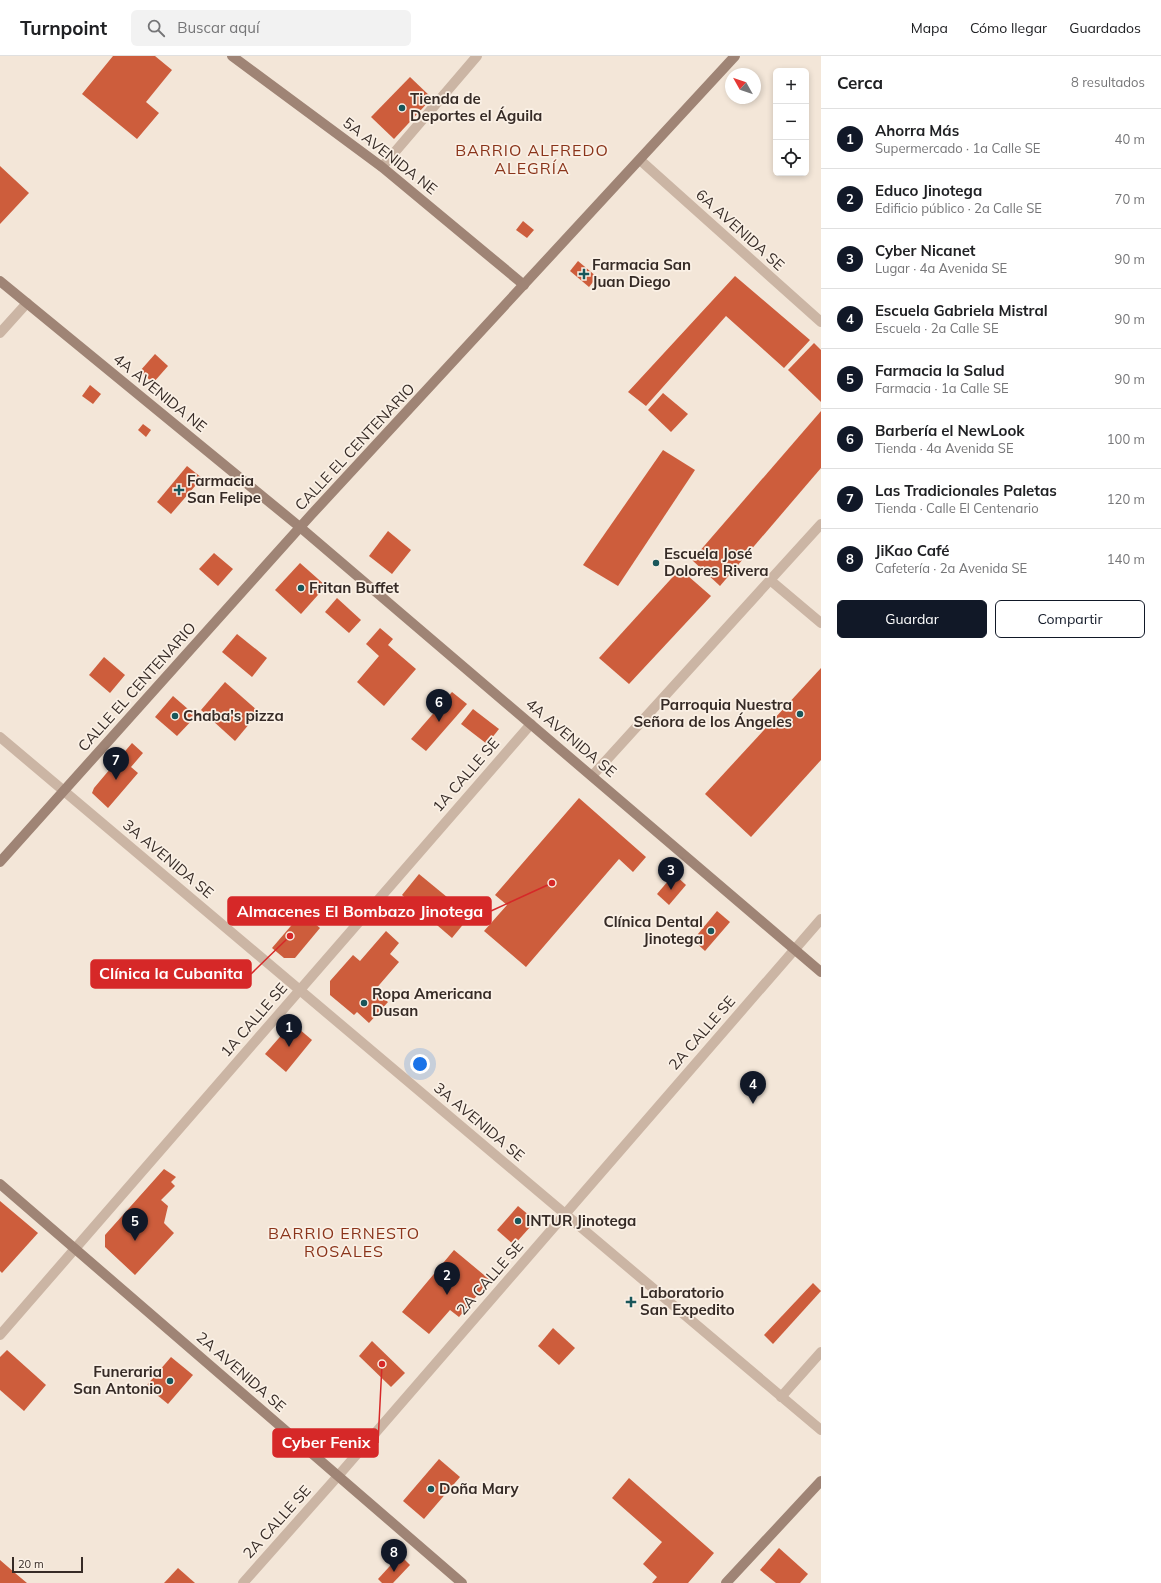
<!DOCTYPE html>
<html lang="es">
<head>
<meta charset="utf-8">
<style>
  body { margin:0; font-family:Mulish,sans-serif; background:#f2f2f2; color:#202124 }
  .controls { position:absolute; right:12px; top:12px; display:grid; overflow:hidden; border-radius:6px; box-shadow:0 2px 6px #0003 }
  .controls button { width:36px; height:36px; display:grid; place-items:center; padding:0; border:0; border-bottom:1px solid #e0e0e0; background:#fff; color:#202124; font:20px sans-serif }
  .compass { position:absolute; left:725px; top:12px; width:36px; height:36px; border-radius:50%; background:#fff; box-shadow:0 2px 6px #0003; rotate:310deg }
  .scale { position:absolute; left:12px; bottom:10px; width:71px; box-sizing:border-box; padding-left:4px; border:2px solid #362b26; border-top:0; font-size:11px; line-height:14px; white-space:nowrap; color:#362b26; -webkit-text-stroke:3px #faf0e5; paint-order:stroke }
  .you { position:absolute; left:420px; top:1008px; width:14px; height:14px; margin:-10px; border:3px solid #fff; border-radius:50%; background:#1a73e8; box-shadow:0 0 0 6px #1a73e833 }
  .badge { display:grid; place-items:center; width:26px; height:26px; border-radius:50%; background:#111827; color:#fff; font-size:13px; font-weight:700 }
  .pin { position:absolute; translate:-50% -33px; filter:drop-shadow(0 1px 2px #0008) }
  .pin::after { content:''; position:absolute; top:21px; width:14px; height:12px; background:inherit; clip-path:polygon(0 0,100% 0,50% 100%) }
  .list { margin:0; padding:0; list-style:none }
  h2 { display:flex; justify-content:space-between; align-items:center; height:52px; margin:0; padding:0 16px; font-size:17px }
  h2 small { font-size:13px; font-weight:400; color:#757577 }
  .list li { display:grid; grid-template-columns:26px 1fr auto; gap:12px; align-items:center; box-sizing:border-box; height:60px; padding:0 16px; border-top:1px solid #e0e0e0 }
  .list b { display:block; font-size:15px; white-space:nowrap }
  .list p { margin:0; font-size:13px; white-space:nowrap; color:#757577 }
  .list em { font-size:13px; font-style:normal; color:#757577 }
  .actions { display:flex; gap:8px; padding:12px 16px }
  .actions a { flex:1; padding:9px 0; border:1px solid #111827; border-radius:6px; text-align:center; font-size:14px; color:#111827 }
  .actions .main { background:#111827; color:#fff }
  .icon { flex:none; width:22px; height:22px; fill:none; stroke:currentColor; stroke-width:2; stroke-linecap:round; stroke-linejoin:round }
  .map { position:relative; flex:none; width:821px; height:1527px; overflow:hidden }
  header { display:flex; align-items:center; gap:24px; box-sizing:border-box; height:56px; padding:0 20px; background:#fff; border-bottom:1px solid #e0e0e0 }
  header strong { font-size:19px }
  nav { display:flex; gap:22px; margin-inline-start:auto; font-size:14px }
  .search { width:280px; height:36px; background:#f2f2f2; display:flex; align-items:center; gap:10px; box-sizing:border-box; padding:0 14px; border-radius:6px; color:#757577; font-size:15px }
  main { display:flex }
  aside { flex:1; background:#fff }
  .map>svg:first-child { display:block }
</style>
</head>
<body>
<header>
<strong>Turnpoint</strong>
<div class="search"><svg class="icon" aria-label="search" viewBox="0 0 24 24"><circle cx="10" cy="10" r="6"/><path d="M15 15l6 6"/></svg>Buscar aquí</div>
<nav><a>Mapa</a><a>Cómo llegar</a><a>Guardados</a></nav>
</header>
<main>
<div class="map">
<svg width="821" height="1527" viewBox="0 0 821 1527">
  <rect width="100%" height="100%" fill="#f3e6d8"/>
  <g fill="#cd5d3c">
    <polygon points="113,0 155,0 172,14 146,46 159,57 137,83 82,38"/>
    <polygon points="410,21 432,42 394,83 371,61"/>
    <polygon points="0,110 29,137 0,168"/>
    <polygon points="523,165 534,174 527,182 516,174"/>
    <polygon points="578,205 597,221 589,231 570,215"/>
    <polygon points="735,220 810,284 784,312 726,260 646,350 628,336"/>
    <polygon points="814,287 821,294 821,346 788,314"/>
    <polygon points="155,298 168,310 153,327 140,315"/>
    <polygon points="90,329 101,338 93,348 82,340"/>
    <polygon points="663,337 688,358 671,376 648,354"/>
    <polygon points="821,355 821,412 720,530 692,504"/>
    <polygon points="143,368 151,374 146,381 138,374"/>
    <polygon points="663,394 695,414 618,530 583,509"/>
    <polygon points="187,410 202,422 171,458 157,446"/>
    <polygon points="388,475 411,494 392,518 369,500"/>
    <polygon points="214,497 233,513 218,530 199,513"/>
    <polygon points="300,507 326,530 301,558 275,534"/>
    <polygon points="680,513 711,540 629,628 599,602"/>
    <polygon points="337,542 361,564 349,577 325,556"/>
    <polygon points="380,572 393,583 388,589 416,613 384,650 357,626 379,600 366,588"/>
    <polygon points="237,578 267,602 252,621 222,596"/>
    <polygon points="104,601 125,619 110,637 89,619"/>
    <polygon points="821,612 821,704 751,781 705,738"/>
    <polygon points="225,626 259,656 235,685 201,654"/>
    <polygon points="452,636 467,648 426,695 411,683"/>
    <polygon points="173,640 196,660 177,680 155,661"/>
    <polygon points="473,653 499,673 487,688 461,668"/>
    <polygon points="132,687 143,697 131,711 138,717 108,752 92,737 94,732"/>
    <polygon points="579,742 646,801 633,816 619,803 526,911 484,875 507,849 495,839"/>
    <polygon points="419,818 470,860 452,882 402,839"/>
    <polygon points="674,818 686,829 669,849 657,838"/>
    <polygon points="717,855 730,866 705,895 693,884"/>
    <polygon points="302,857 320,872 295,902 284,902 272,892"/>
    <polygon points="386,875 399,887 390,898 399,906 374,935 388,946 369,967 357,956 354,959 330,939 330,925 353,899 360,905"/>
    <polygon points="292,967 312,984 286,1016 265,998"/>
    <polygon points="164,1113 176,1121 171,1126 175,1130 161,1144 168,1150 164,1167 174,1177 135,1219 105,1191 105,1179"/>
    <polygon points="0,1145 38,1177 2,1217 0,1215"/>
    <polygon points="518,1150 530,1160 531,1170 514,1189 497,1174"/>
    <polygon points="454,1194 490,1224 459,1261 450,1254 429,1278 402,1256"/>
    <polygon points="813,1227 821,1235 773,1288 764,1279"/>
    <polygon points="553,1272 575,1292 559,1309 538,1290"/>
    <polygon points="372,1285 405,1317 391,1331 359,1300"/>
    <polygon points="7,1294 46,1329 24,1355 0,1334 0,1301"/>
    <polygon points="171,1301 193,1319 168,1348 146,1330"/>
    <polygon points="439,1403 460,1421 424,1463 403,1445"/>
    <polygon points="629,1422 714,1497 688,1527 652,1527 657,1521 643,1508 662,1486 612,1442"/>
    <polygon points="779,1492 808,1518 800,1527 776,1527 760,1514"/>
    <polygon points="400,1499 410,1509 393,1527 382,1527 378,1523"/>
    <polygon points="0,1504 15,1517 27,1527 0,1527"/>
    <polygon points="178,1512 195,1527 164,1527"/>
  </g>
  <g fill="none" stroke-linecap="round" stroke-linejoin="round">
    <polyline stroke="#cbb5a4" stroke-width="10" points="781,1341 821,1296"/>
    <g stroke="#cbb5a4" stroke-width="10">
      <polyline points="640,104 821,266"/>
      <polyline points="382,111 477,0"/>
      <polyline points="0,277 27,247"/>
      <polyline points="770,524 821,567"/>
      <polyline points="0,681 821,1374"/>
      <polyline points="592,720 821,468"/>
      <polyline points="0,1279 531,668"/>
      <polyline points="243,1527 338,1420 821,863"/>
    </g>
    <g stroke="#9f8475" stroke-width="10">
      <polyline points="232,0 382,111 524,229"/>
      <polyline points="0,225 301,472 821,916"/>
      <polyline points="0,806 311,459 735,0"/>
      <polyline points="0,1128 462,1527"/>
      <polyline points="726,1527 821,1425"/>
    </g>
  </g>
  <g fill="#19565a" stroke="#faf0e5" stroke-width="1.5">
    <circle cx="402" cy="52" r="4"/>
    <path d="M582 212h4v4h4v4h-4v4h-4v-4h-4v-4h4z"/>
    <path d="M177 428h4v4h4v4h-4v4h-4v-4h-4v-4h4z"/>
    <circle cx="656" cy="507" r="4"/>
    <circle cx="301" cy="532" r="4"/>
    <circle cx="800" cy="658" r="4"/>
    <circle cx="175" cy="660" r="4"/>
    <circle cx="711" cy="875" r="4"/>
    <circle cx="364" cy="947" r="4"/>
    <circle cx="518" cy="1165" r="4"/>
    <path d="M629 1240h4v4h4v4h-4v4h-4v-4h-4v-4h4z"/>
    <circle cx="170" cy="1325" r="4"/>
    <circle cx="431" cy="1433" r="4"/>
  </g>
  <g text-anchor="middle" stroke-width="3.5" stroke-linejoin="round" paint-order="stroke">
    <g font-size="15" font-weight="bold" fill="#362b26" stroke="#faf0e5" text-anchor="start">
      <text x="410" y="48">Tienda de<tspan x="410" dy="17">Deportes el Águila</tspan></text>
      <text x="592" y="214">Farmacia San<tspan x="592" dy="17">Juan Diego</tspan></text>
      <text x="187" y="430">Farmacia<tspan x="187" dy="17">San Felipe</tspan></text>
      <text x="664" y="503">Escuela José<tspan x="664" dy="17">Dolores Rivera</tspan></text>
      <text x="309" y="537">Fritan Buffet</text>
      <text x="792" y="654" text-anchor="end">Parroquia Nuestra<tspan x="792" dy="17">Señora de los Ángeles</tspan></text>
      <text x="183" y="665">Chaba's pizza</text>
      <text x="703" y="871" text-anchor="end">Clínica Dental<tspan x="703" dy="17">Jinotega</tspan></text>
      <text x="372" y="943">Ropa Americana<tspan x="372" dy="17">Dusan</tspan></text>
      <text x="526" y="1170">INTUR Jinotega</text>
      <text x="640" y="1242">Laboratorio<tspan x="640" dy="17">San Expedito</tspan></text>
      <text x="162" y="1321" text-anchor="end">Funeraria<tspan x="162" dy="17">San Antonio</tspan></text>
      <text x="439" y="1438">Doña Mary</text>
    </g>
    <g font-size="15" fill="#362b26" stroke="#faf0e5">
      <text transform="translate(390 100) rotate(38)" y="5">5A AVENIDA NE</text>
      <text transform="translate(740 174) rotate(42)" y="5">6A AVENIDA SE</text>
      <text transform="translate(160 337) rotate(39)" y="5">4A AVENIDA NE</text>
      <text transform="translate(355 391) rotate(-47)" y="5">CALLE EL CENTENARIO</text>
      <text transform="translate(137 631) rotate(-48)" y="5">CALLE EL CENTENARIO</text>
      <text transform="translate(571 682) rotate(40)" y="5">4A AVENIDA SE</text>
      <text transform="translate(466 719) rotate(-49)" y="5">1A CALLE SE</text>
      <text transform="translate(168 803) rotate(40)" y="5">3A AVENIDA SE</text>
      <text transform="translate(254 964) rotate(-49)" y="5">1A CALLE SE</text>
      <text transform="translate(702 977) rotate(-49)" y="5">2A CALLE SE</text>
      <text transform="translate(479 1066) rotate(40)" y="5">3A AVENIDA SE</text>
      <text transform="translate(490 1222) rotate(-49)" y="5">2A CALLE SE</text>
      <text transform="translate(241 1316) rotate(41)" y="5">2A AVENIDA SE</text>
      <text transform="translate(277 1466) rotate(-48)" y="5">2A CALLE SE</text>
    </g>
    <g font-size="16" letter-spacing="1" fill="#8a341a" stroke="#faf0e5">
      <text x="532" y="100">BARRIO ALFREDO<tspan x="532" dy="18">ALEGRÍA</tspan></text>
      <text x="344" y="1183">BARRIO ERNESTO<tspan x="344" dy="18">ROSALES</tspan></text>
    </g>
  </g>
  <path fill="none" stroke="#d62828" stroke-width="1.5" d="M552 827L491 855M290 880L251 918M382 1308L378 1387"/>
  <g fill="#d62828" stroke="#faf0e5" stroke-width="1.5">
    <circle cx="552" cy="827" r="4"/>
    <circle cx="290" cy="880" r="4"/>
    <circle cx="382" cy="1308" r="4"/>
  </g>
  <g fill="#d62828" stroke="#d62828" stroke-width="1.5">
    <rect x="228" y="841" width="263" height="28" rx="4"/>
    <rect x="91" y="904" width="160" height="28" rx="4"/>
    <rect x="273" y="1373" width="105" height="28" rx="4"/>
  </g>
  <g font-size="16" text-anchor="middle" font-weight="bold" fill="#fff">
    <text x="360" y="861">Almacenes El Bombazo Jinotega</text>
    <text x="171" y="923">Clínica la Cubanita</text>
    <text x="326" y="1392">Cyber Fenix</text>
  </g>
</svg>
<div class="controls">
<button>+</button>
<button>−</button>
<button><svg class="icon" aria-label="locate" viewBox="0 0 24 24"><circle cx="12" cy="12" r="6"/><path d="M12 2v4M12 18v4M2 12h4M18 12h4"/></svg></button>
</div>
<svg class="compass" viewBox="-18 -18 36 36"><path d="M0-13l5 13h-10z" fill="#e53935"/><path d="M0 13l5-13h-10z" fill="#757577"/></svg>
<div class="scale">20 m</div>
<div class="you"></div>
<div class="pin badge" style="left:289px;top:991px">1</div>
<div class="pin badge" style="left:447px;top:1239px">2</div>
<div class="pin badge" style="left:671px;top:834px">3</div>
<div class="pin badge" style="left:753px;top:1048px">4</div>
<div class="pin badge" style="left:135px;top:1185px">5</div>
<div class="pin badge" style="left:439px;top:666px">6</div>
<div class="pin badge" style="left:116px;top:724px">7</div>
<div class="pin badge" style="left:394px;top:1516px">8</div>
</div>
<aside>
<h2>Cerca<small>8 resultados</small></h2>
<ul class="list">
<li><span class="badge">1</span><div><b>Ahorra Más</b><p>Supermercado · 1a Calle SE</p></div><em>40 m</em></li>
<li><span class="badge">2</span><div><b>Educo Jinotega</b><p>Edificio público · 2a Calle SE</p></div><em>70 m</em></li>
<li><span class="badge">3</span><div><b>Cyber Nicanet</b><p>Lugar · 4a Avenida SE</p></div><em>90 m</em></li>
<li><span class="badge">4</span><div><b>Escuela Gabriela Mistral</b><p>Escuela · 2a Calle SE</p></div><em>90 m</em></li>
<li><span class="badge">5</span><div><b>Farmacia la Salud</b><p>Farmacia · 1a Calle SE</p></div><em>90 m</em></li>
<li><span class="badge">6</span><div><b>Barbería el NewLook</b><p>Tienda · 4a Avenida SE</p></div><em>100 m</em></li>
<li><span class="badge">7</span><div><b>Las Tradicionales Paletas</b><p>Tienda · Calle El Centenario</p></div><em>120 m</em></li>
<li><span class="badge">8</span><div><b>JiKao Café</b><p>Cafetería · 2a Avenida SE</p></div><em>140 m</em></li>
</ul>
<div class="actions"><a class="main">Guardar</a><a>Compartir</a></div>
</aside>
</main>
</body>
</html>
